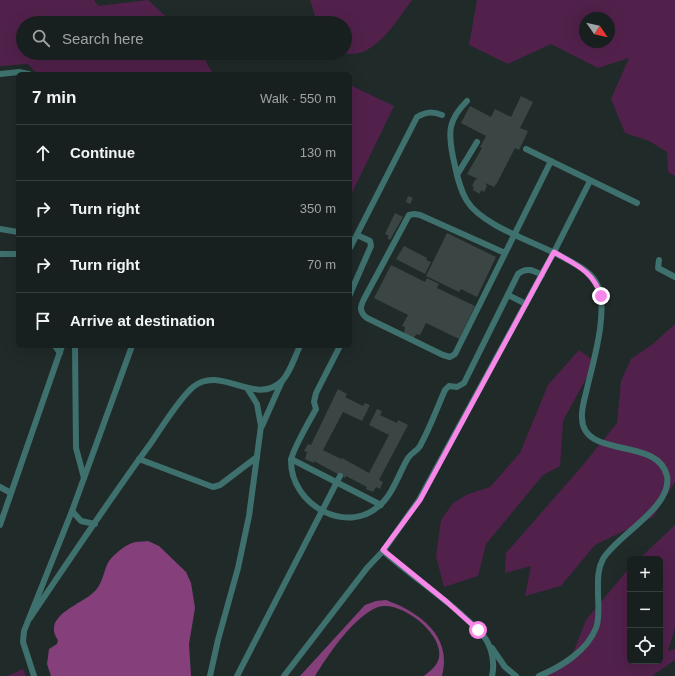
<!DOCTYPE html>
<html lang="en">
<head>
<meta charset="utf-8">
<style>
  body { margin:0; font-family:Helvetica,sans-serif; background:#212828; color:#f1f3f6 }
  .controls { position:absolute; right:12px; bottom:12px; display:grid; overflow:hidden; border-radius:6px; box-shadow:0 4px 16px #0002 }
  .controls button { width:36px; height:36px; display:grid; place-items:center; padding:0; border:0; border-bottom:1px solid #363e3d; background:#18201f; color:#f1f3f6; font:20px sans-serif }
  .compass { position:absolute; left:579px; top:12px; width:36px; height:36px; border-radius:50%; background:#18201f; box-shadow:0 4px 16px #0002; rotate:124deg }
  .stop { position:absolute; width:12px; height:12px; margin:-9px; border:3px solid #f987e9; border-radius:50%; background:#fff }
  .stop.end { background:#f987e9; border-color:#fff; box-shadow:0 1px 4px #0008 }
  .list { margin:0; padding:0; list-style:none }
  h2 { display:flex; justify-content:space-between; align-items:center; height:52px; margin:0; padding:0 16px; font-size:17px }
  h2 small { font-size:13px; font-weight:400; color:#9fa3a4 }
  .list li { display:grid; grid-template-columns:26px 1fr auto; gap:12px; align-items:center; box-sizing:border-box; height:56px; padding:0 16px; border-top:1px solid #363e3d }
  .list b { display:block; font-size:15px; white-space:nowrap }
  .list em { font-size:13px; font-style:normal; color:#9fa3a4 }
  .icon { flex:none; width:22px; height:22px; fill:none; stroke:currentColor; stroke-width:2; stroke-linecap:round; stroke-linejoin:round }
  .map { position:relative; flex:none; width:675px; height:676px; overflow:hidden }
  .search { position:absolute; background:#18201f; box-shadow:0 4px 16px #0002; left:16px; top:16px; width:336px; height:44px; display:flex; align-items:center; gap:10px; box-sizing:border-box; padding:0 14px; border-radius:22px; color:#9fa3a4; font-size:15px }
  .panel { position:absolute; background:#18201f; box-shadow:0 4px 16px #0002; left:16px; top:72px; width:336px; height:276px; border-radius:6px }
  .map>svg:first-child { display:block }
</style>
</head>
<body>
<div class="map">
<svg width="675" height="676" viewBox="0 0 675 676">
  <rect width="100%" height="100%" fill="#202a29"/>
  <g fill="#51214b" fill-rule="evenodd">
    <polygon points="0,0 94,0 98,6 148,0 173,23 23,23 23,53 201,53 213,74 37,74 28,64 0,66"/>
    <path d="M310 0H412C398 19 373 61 345 53V23H317Z"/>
    <path d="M477 0H675V176L668 172 667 152 649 141 625 133 611 99 629 58 598 68 551 44 508 64 469 45ZM585 18H609V42H585Z"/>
    <polygon points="350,85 394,106 350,197"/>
    <polygon points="675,324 675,482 653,517 595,545 561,586 525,596 531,566 505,573 506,553 583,465 617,423 621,381 631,359 653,344"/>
    <polygon points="579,350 595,362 563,421 560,466 543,475 486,544 478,576 444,587 436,556 441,520 453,503 468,494 490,487 520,453 548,385"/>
    <polygon points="675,525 675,628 668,651 675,649 675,660 652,676 533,676 571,658 586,620 630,567 630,661 660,661 660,559 639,559"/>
    <polygon points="23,669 26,676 7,676"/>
  </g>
  <g fill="#85407c">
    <path d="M148 541 159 546 186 572 191 583 195 608 189 644 191 676H51L47 664 49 649 57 644 58 640C41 615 84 604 96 590 103 581 103 574 107 565 110 557 124 546 132 543 137 541 143 542 148 541Z"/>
    <path d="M386 600C419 612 453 636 442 676H424C430 671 437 666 439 658 444 634 401 600 378 607 354 616 328 655 315 676H300L365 605 376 601Z"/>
  </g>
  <g fill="#3b4544">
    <polygon points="521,96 533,102 520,128 528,131 523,142 519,150 515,148 497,183 494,187 485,183 487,186 484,192 481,190 480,194 473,190 474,187 472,186 475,180 478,179 467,174 482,148 480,147 486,136 461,123 470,106 491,117 495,109 511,117"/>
    <polygon points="408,196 413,198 410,204 406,202"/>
    <polygon points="395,213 403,217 390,240 387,238 389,236 385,234"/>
    <polygon points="447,233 496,257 477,297 461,289 459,292 426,276"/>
    <polygon points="404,246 427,258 426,260 431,262 425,274 396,259"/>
    <polygon points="391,265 425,282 427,278 439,284 437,288 475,306 459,339 426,323 420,335 417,334 413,338 404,334 405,327 402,326 408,315 374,298"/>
    <polygon points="338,389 347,394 345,397 363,406 365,403 370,405 362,421 343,412 323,450 341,459 342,458 369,473 389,435 369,425 377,409 382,411 380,415 397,423 398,420 408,425 379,480 383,482 380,489 376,487 373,492 366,489 367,487 346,476 345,478 314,461 314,463 305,459 307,452 304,451 308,444 311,445"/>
  </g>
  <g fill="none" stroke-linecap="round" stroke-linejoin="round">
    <g stroke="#3e706d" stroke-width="6">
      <polyline points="0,74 19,72 29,74"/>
      <path d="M467 101C448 120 448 132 453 157 456 171 459 188 467 201 483 227 539 243 566 259 577 265 590 271 596 282 610 304 594 360 588 384 586 395 581 407 582 418 583 460 658 436 667 476 673 507 617 535 603 559 597 570 598 581 598 593 598 603 600 618 596 628 587 651 561 667 539 676"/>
      <polyline points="526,149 637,203"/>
      <polyline points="457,175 477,142"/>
      <polyline points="0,229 18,232"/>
      <path d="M350 248 417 117C426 112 432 111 442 115"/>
      <path d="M505 253 420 215 414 214 409 215 364 299C360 307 359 312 367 318L443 355 450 357 455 354 551 161"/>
      <polyline points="0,254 18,254"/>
      <polyline points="659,260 658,268 675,277"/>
      <polyline points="350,294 371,246 370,241 357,235"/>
      <polyline points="508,295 526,304"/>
      <polyline points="55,346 60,353"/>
      <polyline points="75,346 76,448 84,478"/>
      <path d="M340 346 316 393 314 402 316 409C311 418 291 452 291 461 291 505 347 536 380 505 393 494 399 473 408 458 411 453 417 451 420 446 430 428 437 408 445 390L449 386 457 387 464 383 518 274C526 267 533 270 542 275"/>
      <polyline points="262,426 282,381"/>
      <polyline points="139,459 213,487 220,485 257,457"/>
      <polyline points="291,459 381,505"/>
      <polyline points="0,487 11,493"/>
      <polyline points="72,511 81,521 95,524"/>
      <polyline points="0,525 62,346"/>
      <path d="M383 551C408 573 436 592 461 614 469 622 479 629 485 638 492 648 495 664 492 676"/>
      <path d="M30 618C70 559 109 500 151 443 162 427 179 399 193 387 221 364 255 407 282 381 290 373 295 356 300 346"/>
      <polyline points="492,648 505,667 516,676"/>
      <polyline points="34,676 23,642 24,631 72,511 132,346"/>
      <polyline points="210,676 218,640 238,568 249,516 261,426 257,404 247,388"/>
      <polyline points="237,676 340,476"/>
      <polyline points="284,676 367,568 383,551 419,500 554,252 590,181"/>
    </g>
  </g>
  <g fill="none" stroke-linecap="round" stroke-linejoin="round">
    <path stroke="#f987e9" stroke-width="5" d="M478 630 447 602 383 550 420 500 554 252C576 265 593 271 601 296"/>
  </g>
</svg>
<div class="controls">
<button>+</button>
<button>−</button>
<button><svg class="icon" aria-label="locate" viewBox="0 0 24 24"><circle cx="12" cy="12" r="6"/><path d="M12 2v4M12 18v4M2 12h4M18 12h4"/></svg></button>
</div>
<svg class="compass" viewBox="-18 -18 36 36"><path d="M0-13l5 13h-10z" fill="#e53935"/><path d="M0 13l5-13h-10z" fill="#9fa3a4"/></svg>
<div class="stop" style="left:478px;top:630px"></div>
<div class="stop end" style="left:601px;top:296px"></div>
<div class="search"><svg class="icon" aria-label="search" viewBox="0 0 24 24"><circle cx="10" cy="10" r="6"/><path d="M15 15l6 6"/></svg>Search here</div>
<section class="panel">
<h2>7 min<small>Walk · 550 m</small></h2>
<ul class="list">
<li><svg class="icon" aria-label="ahead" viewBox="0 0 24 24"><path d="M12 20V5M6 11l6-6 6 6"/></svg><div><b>Continue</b></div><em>130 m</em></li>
<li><svg class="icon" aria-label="right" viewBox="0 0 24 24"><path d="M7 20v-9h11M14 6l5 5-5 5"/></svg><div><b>Turn right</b></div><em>350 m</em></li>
<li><svg class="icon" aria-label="right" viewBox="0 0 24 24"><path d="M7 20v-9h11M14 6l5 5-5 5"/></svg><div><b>Turn right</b></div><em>70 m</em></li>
<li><svg class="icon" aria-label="arrive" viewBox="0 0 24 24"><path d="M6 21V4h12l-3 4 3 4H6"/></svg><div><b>Arrive at destination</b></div></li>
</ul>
</section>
</div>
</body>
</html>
